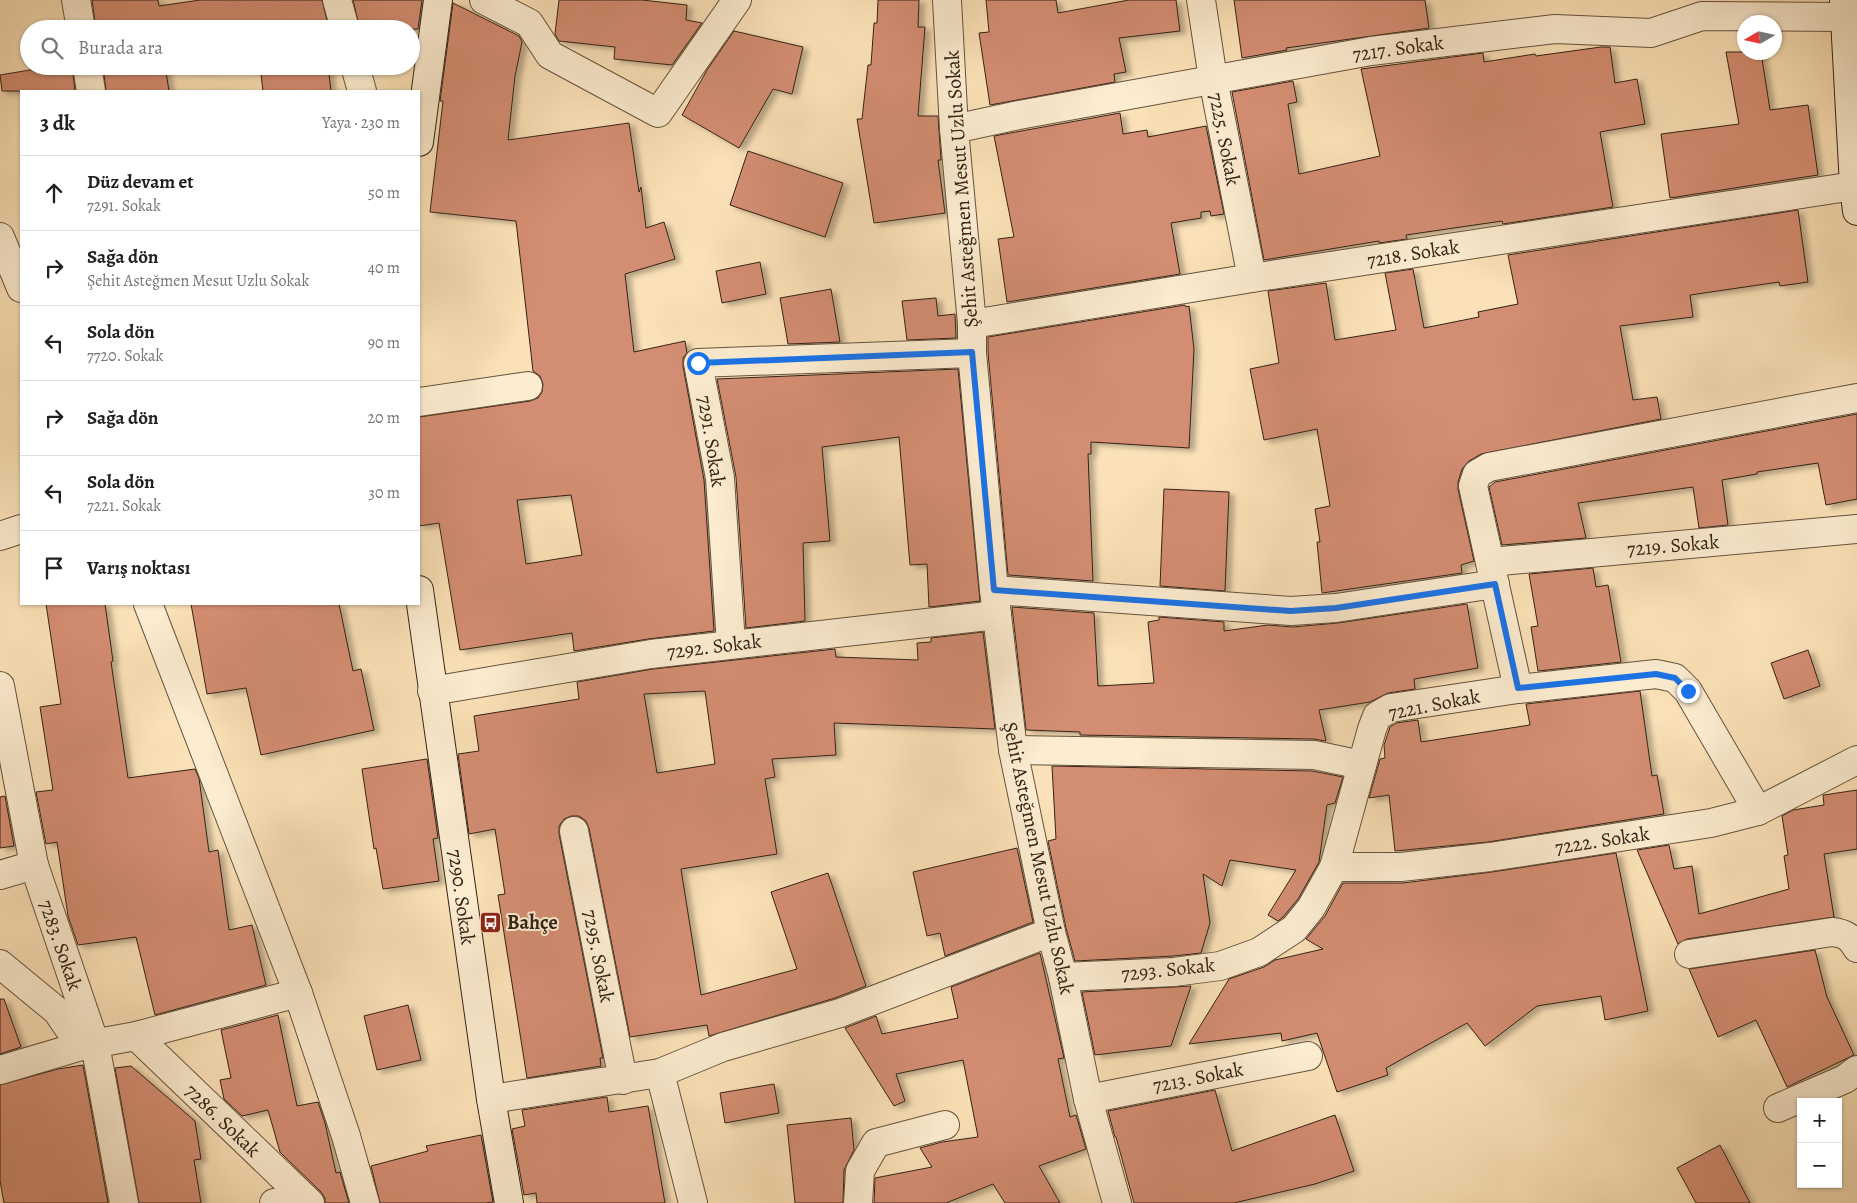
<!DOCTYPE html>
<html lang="tr">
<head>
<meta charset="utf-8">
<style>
  body { margin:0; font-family:Alegreya,serif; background:#f2f2f2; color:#202124 }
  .controls { position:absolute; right:15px; bottom:15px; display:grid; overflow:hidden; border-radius:0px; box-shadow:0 1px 4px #0004 }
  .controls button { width:45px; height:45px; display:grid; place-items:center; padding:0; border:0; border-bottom:1px solid #e0e0e0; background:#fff; color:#202124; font:25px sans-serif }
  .compass { position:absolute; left:1737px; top:15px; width:45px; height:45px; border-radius:50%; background:#fff; box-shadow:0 1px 4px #0004; rotate:261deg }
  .stop { position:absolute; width:15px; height:15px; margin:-11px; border:4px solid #1a73e8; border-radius:50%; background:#fff }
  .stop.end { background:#1a73e8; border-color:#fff; box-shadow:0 1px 5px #0008 }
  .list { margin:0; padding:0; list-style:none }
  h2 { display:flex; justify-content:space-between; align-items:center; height:65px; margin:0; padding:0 20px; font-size:21px }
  h2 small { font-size:16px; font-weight:400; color:#757577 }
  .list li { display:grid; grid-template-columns:32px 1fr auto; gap:15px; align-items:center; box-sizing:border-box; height:75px; padding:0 20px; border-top:1px solid #e0e0e0 }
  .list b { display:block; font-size:19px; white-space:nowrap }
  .list p { margin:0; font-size:16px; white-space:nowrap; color:#757577 }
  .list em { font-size:16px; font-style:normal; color:#757577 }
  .icon { flex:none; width:28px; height:28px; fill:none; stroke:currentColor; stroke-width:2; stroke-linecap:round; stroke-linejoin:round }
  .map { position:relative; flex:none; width:1857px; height:1203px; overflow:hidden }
  .search { position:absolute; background:#fff; box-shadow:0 1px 4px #0004; left:20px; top:20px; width:400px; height:55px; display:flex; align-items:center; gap:12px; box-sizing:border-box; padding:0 18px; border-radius:28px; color:#757577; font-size:19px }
  .panel { position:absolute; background:#fff; box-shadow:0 1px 4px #0004; left:20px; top:90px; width:400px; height:515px; border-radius:0px }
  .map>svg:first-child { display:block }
</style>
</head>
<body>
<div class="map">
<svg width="1857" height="1203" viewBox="0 0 1857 1203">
  <defs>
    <filter id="shadow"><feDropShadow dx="5.5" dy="3" stdDeviation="2.5" flood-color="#0004"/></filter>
  </defs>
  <rect width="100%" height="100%" fill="#fbe1b7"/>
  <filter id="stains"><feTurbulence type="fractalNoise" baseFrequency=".004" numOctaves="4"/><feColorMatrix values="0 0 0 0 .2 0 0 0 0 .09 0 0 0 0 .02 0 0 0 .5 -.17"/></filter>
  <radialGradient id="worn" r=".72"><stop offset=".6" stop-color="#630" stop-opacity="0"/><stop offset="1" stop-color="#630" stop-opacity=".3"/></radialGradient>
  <g fill="#d38d72" stroke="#342216" fill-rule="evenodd" filter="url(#shadow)">
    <polygon points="92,0 158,0 159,6 200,0 322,0 329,29 96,29"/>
    <polygon points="353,0 422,0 418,29 360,29"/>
    <polygon points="559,0 642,0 687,5 686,20 702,23 672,65 614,59 615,47 559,41 555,34"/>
    <polygon points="878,0 919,0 918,27 925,27 918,116 938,116 941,160 938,160 945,213 874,223 857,119 862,119 868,65 871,65 874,23 877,23"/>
    <polygon points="986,0 1056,0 1058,13 1129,0 1176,0 1180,31 1119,38 1126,72 1114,74 1115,82 990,105 979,33 989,32"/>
    <polygon points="1234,0 1425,0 1429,28 1286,48 1287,50 1242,58"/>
    <path d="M453 3 519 36 522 42 515 76 508 140 629 123 639 192 641 187 646 228 664 222 675 259 625 274 634 352 685 341 687 353 683 358V366L704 480 714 631 648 639 574 651 572 633 460 650 439 523 419 526V417L530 401 538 398 542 392 543 384 540 376 533 371 516 221 430 212 443 101H440ZM571 495 582 555 526 564 517 500Z"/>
    <polygon points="734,31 803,47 792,94 773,89 739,148 682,115 707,70"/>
    <polygon points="1601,47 1610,47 1615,83 1637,79 1645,124 1600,132 1613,207 1503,224 1502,221 1406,235 1407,239 1379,243 1379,241 1264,260 1232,92 1293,81 1297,102 1288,104 1299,174 1380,156 1361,69 1483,53 1484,62 1535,54 1536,56"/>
    <polygon points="1726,52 1761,52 1770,110 1808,105 1818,175 1670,198 1661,134 1739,124"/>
    <polygon points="54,66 72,66 75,91 2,91 0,75"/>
    <polygon points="103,66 165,66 169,91 106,91"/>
    <polygon points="260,66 328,66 331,91 263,91"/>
    <polygon points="1120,113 1123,134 1147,130 1148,137 1206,126 1224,214 1211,216 1210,211 1201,212 1201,218 1171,223 1180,274 1007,302 998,239 1014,237 994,136"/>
    <polygon points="748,151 843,183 825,237 730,205"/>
    <polygon points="1798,210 1808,282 1780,286 1779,282 1690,295 1693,317 1620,326 1633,400 1657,397 1661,419 1481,454 1469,461 1462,469 1458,482 1458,489 1474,561 1461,565 1462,573 1322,593 1317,542 1320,542 1315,509 1330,506 1317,429 1264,440 1250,369 1279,363 1268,291 1326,283 1335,340 1396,330 1385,273 1413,269 1424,328 1479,317 1478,312 1518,304 1508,255"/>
    <polygon points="760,262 766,294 722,303 716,271"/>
    <polygon points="831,289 840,342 788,344 780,298"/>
    <polygon points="936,298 938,316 955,314 956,338 907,340 902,301"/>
    <polygon points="1185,305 1186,307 1189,306 1194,349 1189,448 1091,442 1091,454 1088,454 1093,581 1008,575 988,352 988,337"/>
    <polygon points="958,369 980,601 929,607 927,564 910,565 899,437 822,447 830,541 803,543 805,621 746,628 736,477 717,379"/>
    <polygon points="1857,414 1857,499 1826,505 1818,463 1757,472 1757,474 1722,480 1728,525 1699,528 1693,487 1578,503 1586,538 1502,545 1489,487 1495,482"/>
    <polygon points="1164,489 1229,492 1225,591 1160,586"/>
    <polygon points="1593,568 1596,587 1608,585 1621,662 1538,671 1531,627 1538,626 1529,574"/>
    <polygon points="46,604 105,604 113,661 111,662 128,778 195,769 199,778 209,852 218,850 229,930 252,925 266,985 155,1015 136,937 78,945 68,916 57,842 46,844 36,792 53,790 40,707 61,704"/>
    <polygon points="191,604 339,604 353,671 361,669 374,730 261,755 246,688 207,694"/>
    <polygon points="1467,604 1478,668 1414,679 1415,689 1388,693 1370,702 1319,710 1326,741 1314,739 1080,735 1080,732 1026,730 1012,607 1094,613 1098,686 1154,683 1148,622 1159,620 1159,617 1224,622 1224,631 1268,625 1292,627 1338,623"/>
    <path d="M983 632 995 729 834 723 836 755 772 759 775 777 765 779 777 854 681 869 701 995 797 969 771 892 828 873 866 986 835 998 709 1036 707 1025 630 1037 589 828 586 821 579 816H571L564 819 559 826V834L603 1058H600L601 1066 527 1078 498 895 505 894 495 829 469 834 458 754 479 751 474 716 579 699 577 682 653 669 835 649 836 657 918 660 917 643 931 642V638ZM705 691 715 764 657 773 644 694Z"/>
    <polygon points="1808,650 1820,686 1784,699 1771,663"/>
    <polygon points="1640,691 1652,776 1657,775 1664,814 1488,842 1395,851 1389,795 1369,798 1380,759 1385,758 1384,745 1390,727 1396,723 1418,720 1421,742 1530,725 1526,704"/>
    <polygon points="427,759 438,838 433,839 439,881 383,889 376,848 374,849 362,769"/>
    <polygon points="1052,766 1312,771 1343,777 1335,803 1327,805 1319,862 1298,899 1283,917 1278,921 1268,915 1296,870 1230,860 1222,886 1203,874 1210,923 1201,953 1173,956 1075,961 1066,928 1048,841 1056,839"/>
    <polygon points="1857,790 1857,849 1824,854 1834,917 1687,939 1678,944 1637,850 1669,845 1674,869 1692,866 1699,914 1789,889 1784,856 1788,855 1782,816 1793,810 1824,805 1823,795 1824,795"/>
    <polygon points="5,796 14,846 0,848 0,797"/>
    <polygon points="1017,848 1033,922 945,956 940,933 927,936 913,872"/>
    <polygon points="1616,853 1648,1011 1605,1020 1601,996 1537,1006 1485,1046 1467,1023 1386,1068 1388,1075 1337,1092 1317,1033 1282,1041 1281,1033 1189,1044 1229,979 1264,967 1275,960 1323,949 1306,939 1325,916 1343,883 1403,883 1492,872"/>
    <polygon points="1815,950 1827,997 1854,1055 1787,1087 1756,1020 1718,1037 1689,969"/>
    <polygon points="1040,953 1064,1058 1058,1059 1070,1117 1076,1115 1086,1149 1039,1166 1060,1203 1005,1203 993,1184 946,1203 874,1203 875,1178 932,1167 920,1148 942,1142 978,1137 963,1060 896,1074 905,1101 894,1106 845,1028 876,1016 882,1034 958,1018 951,987"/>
    <polygon points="1191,986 1171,1046 1095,1055 1082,992"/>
    <polygon points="0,999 4,999 21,1047 0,1054"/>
    <polygon points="408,1005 421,1060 377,1070 364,1016"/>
    <polygon points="278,1015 297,1106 318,1102 325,1123 336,1173 340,1172 349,1203 325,1203 325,1198 321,1192 280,1152 268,1110 242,1116 224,1099 220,1080 231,1078 221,1030"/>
    <polygon points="83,1065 108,1203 4,1203 0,1181 0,1085 58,1069"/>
    <polygon points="131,1066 195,1121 201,1159 194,1160 201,1203 139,1203 115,1068"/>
    <polygon points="774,1084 779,1113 725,1123 720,1093"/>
    <polygon points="1215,1090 1232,1151 1335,1115 1354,1171 1315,1184 1234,1203 1134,1203 1116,1137 1115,1137 1108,1111"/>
    <polygon points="607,1097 609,1112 648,1106 665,1203 537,1203 536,1193 524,1195 512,1129 525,1126 522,1110"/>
    <polygon points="851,1118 854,1150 844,1170 843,1203 795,1203 787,1125"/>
    <polygon points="481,1135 493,1202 486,1203 380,1203 371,1166 428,1151 426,1146"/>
    <polygon points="1720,1145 1750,1203 1696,1203 1677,1168"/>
  </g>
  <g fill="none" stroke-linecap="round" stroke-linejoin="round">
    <defs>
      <g id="street">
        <polyline points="76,0 81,29"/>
        <polyline points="337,0 345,29"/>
        <polyline points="484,0 529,23 550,55 658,113 737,0"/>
        <polyline points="947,0 954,129 972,324 972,353 994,590 1013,750 1051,932 1063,977 1088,1099 1117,1203"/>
        <polyline points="1201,0 1213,79 1252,278"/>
        <polyline points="87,66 91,91"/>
        <polyline points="355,66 362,91"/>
        <polyline points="954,129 1019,115 1371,51 1555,29 1651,33 1702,16 1846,17"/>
        <polyline points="0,237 21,288"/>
        <polyline points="972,324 1252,278 1854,186"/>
        <polyline points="419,402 528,386"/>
        <polyline points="0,536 21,529"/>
        <polyline points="1490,562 1857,529"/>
        <polyline points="994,590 1291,611 1336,608 1495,584"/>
        <polyline points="148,604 298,993 346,1136 365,1203"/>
        <polyline points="731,644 720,478 698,363 972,353"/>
        <polyline points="0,686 34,865 95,1044 124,1203"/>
        <polyline points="1518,689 1473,486 1477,474 1489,467 1857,398"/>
        <polyline points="432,691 651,654 997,615"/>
        <polyline points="1013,750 1314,755 1362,765"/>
        <polyline points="574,831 623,1080"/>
        <polyline points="1334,867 1401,867 1490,857 1711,823 1758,811 1857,760"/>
        <polyline points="0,875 34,865"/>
        <path d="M1689 954 1832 932C1844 933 1851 937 1857 948"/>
        <polyline points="0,964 57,1011 81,1046"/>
        <polyline points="1063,977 1174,972 1220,966 1259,952 1294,929 1311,908 1334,867 1372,729 1377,716 1391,708 1518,689 1656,674 1675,678 1688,691 1758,811"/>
        <polyline points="136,1036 310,1203"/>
        <polyline points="0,1070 81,1046 136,1036 298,993"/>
        <polyline points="660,1073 693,1203"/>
        <polyline points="491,1099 660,1073 723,1047 840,1013 1051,932"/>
        <polyline points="1088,1099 1308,1056"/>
        <polyline points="1778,1108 1845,1079 1857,1070"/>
        <polyline points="274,1203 304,1198"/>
        <polyline points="858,1203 860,1171 876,1143 945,1125"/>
      </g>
      <g id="secondary">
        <polyline points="1844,0 1854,186 1857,211"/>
        <polyline points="419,142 438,0"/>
        <polyline points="419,590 491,1099 509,1203"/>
      </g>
    </defs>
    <use href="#street" stroke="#66523e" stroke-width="30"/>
    <use href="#secondary" stroke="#342216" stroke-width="30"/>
    <use href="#street" stroke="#fcecd0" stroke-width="28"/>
    <use href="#secondary" stroke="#fcecd0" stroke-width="28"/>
  </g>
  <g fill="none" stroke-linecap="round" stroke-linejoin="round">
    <polyline stroke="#1a73e8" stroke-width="6" points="698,363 972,352 994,590 1291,611 1336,608 1495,584 1518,688 1656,674 1675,678 1688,691"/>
  </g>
  <defs>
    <symbol id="bus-square" viewBox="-11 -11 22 22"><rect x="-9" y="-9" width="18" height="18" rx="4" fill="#8f2418" stroke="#fcecd0"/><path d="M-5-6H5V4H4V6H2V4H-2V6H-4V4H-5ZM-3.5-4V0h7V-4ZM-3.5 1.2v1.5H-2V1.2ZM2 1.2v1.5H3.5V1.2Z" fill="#fff"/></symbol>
  </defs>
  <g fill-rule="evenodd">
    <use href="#bus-square" x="478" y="910" width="25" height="25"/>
  </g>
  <g text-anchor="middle" stroke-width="4" stroke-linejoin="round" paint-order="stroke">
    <g font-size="20" fill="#342216" stroke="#fcecd0">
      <text transform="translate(1398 48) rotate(-8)" y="7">7217. Sokak</text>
      <text transform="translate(1225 139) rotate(79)" y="7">7225. Sokak</text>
      <text transform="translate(961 189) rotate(-94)" y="7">Şehit Asteğmen Mesut Uzlu Sokak</text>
      <text transform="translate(1413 253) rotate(-9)" y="7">7218. Sokak</text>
      <text transform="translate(712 441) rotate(81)" y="7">7291. Sokak</text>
      <text transform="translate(1673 545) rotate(-5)" y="7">7219. Sokak</text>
      <text transform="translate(714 646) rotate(-7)" y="7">7292. Sokak</text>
      <text transform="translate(1434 704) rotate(-11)" y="7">7221. Sokak</text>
      <text transform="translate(1602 840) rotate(-9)" y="7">7222. Sokak</text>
      <text transform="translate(1039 858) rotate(78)" y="7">Şehit Asteğmen Mesut Uzlu Sokak</text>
      <text transform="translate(462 897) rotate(82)" y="7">7290. Sokak</text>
      <text transform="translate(61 945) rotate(71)" y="7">7283. Sokak</text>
      <text transform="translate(599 956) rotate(79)" y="7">7295. Sokak</text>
      <text transform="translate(1168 969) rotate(-6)" y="7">7293. Sokak</text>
      <text transform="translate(1198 1077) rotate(-11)" y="7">7213. Sokak</text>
      <text transform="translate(223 1120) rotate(44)" y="7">7286. Sokak</text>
    </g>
    <g font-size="20" font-weight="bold" fill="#342216" stroke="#fcecd0" text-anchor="start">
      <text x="507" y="929">Bahçe</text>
    </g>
  </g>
  <rect width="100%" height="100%" filter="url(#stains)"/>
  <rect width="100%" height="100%" fill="url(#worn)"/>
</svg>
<div class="controls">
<button>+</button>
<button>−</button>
</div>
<svg class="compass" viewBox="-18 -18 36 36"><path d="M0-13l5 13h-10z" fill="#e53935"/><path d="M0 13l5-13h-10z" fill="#757577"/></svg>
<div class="stop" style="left:698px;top:363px"></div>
<div class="stop end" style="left:1688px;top:691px"></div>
<div class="search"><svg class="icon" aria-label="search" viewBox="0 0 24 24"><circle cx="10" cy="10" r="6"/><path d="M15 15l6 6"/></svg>Burada ara</div>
<section class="panel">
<h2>3 dk<small>Yaya · 230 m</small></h2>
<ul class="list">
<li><svg class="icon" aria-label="ahead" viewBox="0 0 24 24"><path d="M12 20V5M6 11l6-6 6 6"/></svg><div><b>Düz devam et</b><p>7291. Sokak</p></div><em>50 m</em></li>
<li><svg class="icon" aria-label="right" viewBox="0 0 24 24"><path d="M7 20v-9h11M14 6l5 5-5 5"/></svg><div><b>Sağa dön</b><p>Şehit Asteğmen Mesut Uzlu Sokak</p></div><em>40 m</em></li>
<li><svg class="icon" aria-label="left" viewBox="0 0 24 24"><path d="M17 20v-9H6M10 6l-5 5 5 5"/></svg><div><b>Sola dön</b><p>7720. Sokak</p></div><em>90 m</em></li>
<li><svg class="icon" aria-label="right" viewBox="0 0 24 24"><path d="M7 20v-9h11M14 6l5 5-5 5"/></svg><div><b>Sağa dön</b></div><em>20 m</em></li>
<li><svg class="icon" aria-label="left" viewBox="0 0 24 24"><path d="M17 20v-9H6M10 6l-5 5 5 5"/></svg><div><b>Sola dön</b><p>7221. Sokak</p></div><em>30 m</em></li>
<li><svg class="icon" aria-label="arrive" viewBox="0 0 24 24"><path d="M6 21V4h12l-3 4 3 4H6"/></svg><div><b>Varış noktası</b></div></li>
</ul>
</section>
</div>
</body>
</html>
